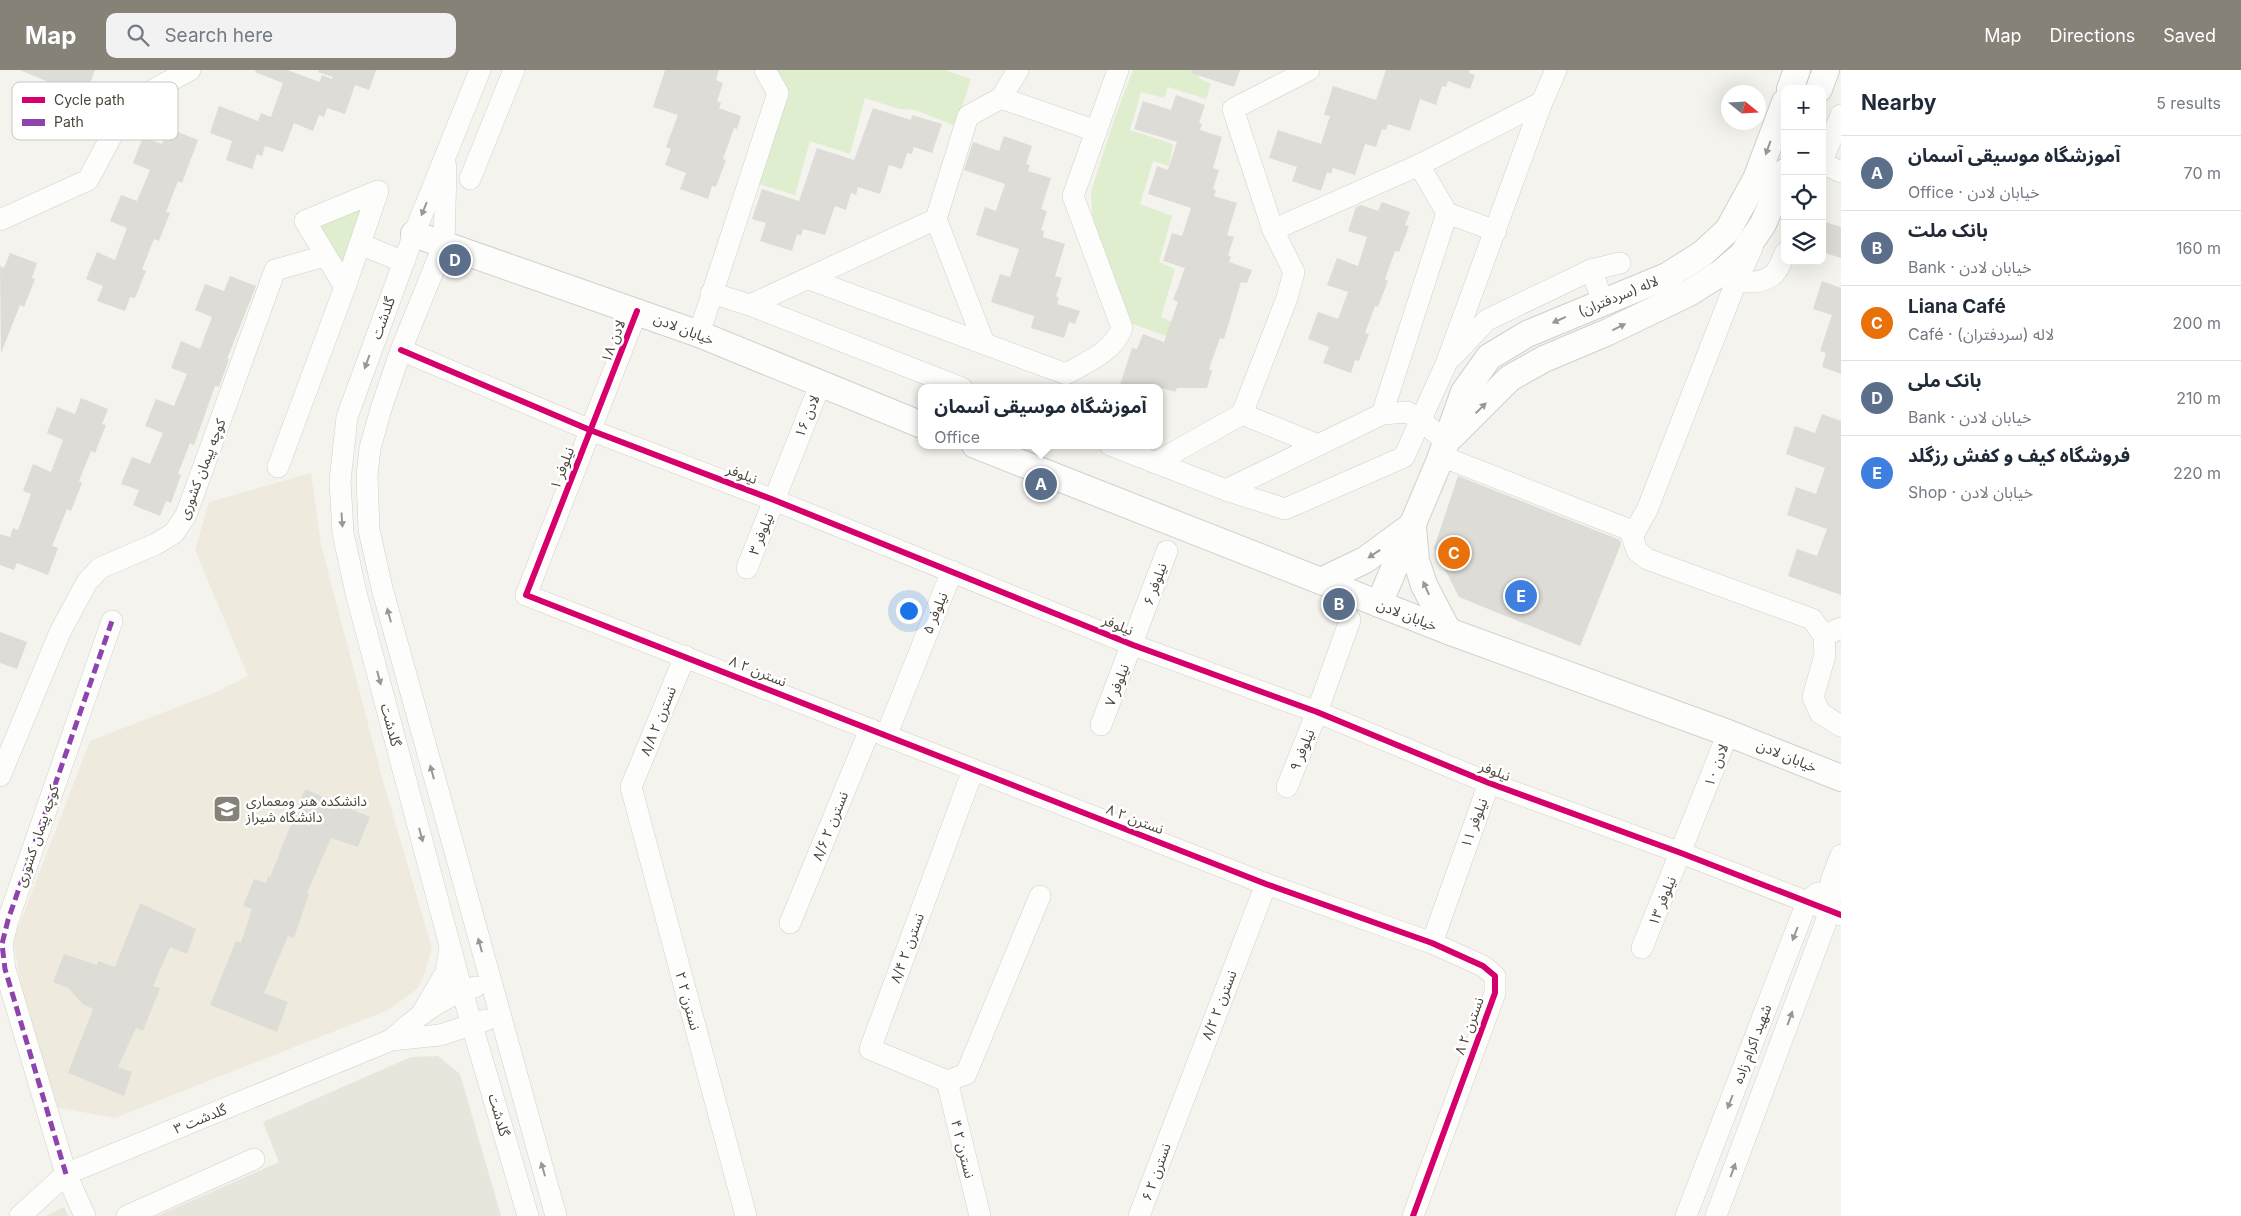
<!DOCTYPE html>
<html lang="en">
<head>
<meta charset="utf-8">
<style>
  body { margin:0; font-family:Inter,"Noto Sans Arabic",sans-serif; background:#f2f2f3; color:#1f2937 }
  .controls { position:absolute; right:15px; top:15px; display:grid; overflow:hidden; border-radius:10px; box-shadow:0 5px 20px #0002 }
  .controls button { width:45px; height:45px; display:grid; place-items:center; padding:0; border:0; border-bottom:1px solid #e0e1e3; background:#fff; color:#1f2937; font:25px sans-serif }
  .compass { position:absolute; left:1721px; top:15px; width:45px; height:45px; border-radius:50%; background:#fff; box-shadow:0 5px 20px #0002; rotate:108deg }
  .you { position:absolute; left:908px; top:540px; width:18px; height:18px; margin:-12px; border:4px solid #fff; border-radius:50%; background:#1a73e8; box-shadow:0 0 0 8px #1a73e833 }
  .badge { display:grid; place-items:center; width:32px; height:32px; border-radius:50%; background:#868278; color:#fff; font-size:16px; font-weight:700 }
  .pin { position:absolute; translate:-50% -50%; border:2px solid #fff; box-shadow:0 1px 5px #0006 }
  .popup { position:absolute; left:918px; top:314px; width:245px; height:65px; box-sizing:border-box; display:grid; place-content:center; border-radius:10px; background:#fff; filter:drop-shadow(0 1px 4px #0005); font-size:16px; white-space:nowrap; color:#747a83 }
  .popup b { font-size:19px; color:#1f2937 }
  .popup::after { content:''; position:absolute; left:50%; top:100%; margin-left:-10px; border:10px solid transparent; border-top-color:#fff }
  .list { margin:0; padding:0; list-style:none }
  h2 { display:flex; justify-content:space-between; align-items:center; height:65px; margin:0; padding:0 20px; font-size:21px }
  h2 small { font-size:16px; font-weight:400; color:#747a83 }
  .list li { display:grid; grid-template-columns:32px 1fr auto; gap:15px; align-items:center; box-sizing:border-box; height:75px; padding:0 20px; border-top:1px solid #e0e1e3 }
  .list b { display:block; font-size:19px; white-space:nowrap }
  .list p { margin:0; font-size:16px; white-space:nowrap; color:#747a83 }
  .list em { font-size:16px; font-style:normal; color:#747a83 }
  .icon { flex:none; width:28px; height:28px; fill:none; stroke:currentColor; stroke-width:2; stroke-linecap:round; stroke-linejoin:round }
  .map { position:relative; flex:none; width:1841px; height:1146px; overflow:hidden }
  header { display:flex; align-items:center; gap:30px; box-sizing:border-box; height:70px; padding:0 25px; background:#868278; color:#fff }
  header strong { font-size:24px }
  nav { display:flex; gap:28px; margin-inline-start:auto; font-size:18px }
  .search { width:350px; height:45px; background:#f2f2f3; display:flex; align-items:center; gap:12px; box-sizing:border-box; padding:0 18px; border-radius:10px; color:#747a83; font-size:19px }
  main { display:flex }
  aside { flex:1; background:#fff }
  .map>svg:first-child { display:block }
</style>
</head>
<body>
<header>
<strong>Map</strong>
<div class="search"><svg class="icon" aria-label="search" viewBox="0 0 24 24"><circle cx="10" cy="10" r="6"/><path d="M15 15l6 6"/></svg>Search here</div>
<nav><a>Map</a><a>Directions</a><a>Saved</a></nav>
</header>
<main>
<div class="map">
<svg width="1841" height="1146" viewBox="0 0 1841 1146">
  <rect width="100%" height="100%" fill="#f4f3ee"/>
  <g fill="#e7e5dc">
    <polygon points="438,986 460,1004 501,1146 157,1146 279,1092 263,1052 411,987"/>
    <polygon points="64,1137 68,1146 46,1146"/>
  </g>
  <polygon fill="#eeebde" points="311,403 321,475 383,711 432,878 423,909 416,920 388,940 115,1048 55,1037 25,936 13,871 90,671 216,622 248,606 195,480 209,432"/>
  <g fill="#dfeecf">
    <polygon points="774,0 945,0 971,9 956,56 915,40 899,39 865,28 850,84 810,71 795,125 755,113"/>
    <polygon points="1133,0 1201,0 1199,8 1211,14 1206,29 1168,17 1164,28 1141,22 1130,60 1173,74 1169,96 1153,91 1140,134 1172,146 1159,192 1175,199 1161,247 1185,258 1182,272 1128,252 1093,160 1091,122 1115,47"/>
    <polygon points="366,135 344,200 315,155"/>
  </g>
  <g fill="#dedcd6">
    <polygon points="20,0 95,0 85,27 80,25 75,40 47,29 53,14"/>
    <polygon points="256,0 287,0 320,12 322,5 332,9 333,7 318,2 319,0 376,0 369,20 355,15 345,44 327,38 324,47 319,45 313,61 294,53 283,82 265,76 262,86 257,84 252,99 226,90 232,71 210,63 219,36 258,51 261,43 271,47 283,13 255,2"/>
    <polygon points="665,0 719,0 716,10 723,13 717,31 721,33 719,38 741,46 737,59 734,58 723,89 726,90 716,117 712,116 708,129 680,119 686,103 665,95 671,79 666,77 678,45 653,37"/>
    <polygon points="1192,0 1240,0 1234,17 1191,3"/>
    <polygon points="1386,0 1470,0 1469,3 1475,5 1470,19 1448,11 1446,17 1442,16 1436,35 1420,29 1410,61 1388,54 1386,60 1382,59 1376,77 1365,74 1355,105 1333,98 1331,104 1327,102 1321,121 1292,111 1297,97 1269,88 1278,60 1321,74 1330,46 1324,45 1333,16 1376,30"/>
    <polygon points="1176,25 1205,35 1199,53 1202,54 1200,60 1222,67 1213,98 1219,100 1213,119 1216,120 1214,126 1237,133 1227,165 1234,167 1228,185 1231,187 1229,192 1252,200 1247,213 1241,212 1224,269 1220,268 1209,299 1212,301 1207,318 1177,318 1175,322 1162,318 1119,318 1132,278 1137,279 1143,264 1164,272 1178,232 1173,230 1185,198 1163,191 1172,163 1182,166 1191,138 1148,124 1157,96 1168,100 1177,72 1134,59 1143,31 1171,40"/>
    <polygon points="873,38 911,50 912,45 942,54 932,83 914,77 912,84 907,83 902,99 889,95 880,124 858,117 856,125 851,123 846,140 835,136 825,165 803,159 801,166 797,164 792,181 760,171 766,153 752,149 762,119 799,131 817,78 854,90"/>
    <polygon points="168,58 198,70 182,113 178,111 166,142 170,143 159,171 154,169 142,199 146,201 135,228 130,227 125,241 97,231 103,216 86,209 97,182 115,190 127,158 110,151 121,125 137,131 150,100 133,93 143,67 162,74"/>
    <polygon points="1004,66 1032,76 1026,94 1030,95 1028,101 1051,108 1041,139 1047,141 1041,160 1044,161 1043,167 1065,174 1055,206 1062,208 1056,226 1059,228 1057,234 1080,241 1075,254 1069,252 1064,268 1031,258 1034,246 991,232 1000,204 1010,207 1019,179 976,165 985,137 996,141 1005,114 964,100 973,72 999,81"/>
    <polygon points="1382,132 1410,142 1405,155 1409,156 1399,182 1395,181 1385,209 1388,211 1378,237 1375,236 1365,263 1369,264 1359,291 1355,290 1351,303 1323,293 1329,277 1308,269 1318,242 1338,249 1348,222 1327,215 1337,188 1358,196 1367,167 1348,161 1356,137 1361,135 1378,141"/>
    <polygon points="1822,151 1841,157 1841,188 1822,182"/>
    <polygon points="10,183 37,193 32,208 35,209 24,237 20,235 1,283 0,196 4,198"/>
    <polygon points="230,206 256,216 227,289 229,289 219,317 215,316 194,375 190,373 178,404 181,405 171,433 166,431 160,446 133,435 139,420 121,414 132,387 150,394 163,363 145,356 156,329 174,336 187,304 171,298 181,271 200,279 212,247 195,240 205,214 224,221"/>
    <polygon points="1822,211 1841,218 1841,304 1822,297 1826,283 1820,281 1832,245 1813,239"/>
    <polygon points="81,328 108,339 102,354 106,355 95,383 91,381 79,411 82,413 71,441 67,439 52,476 58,478 48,505 17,493 14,500 0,495 0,464 10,467 13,458 18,460 31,424 23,421 33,394 51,402 63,370 47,363 57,337 75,344"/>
    <polygon points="1822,344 1841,351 1841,525 1788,506 1797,479 1817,486 1827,459 1787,445 1796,417 1816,424 1825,398 1786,384 1795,356 1815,363"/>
    <polygon points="1458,406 1620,470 1621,474 1580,576 1459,527 1434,478"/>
    <polygon points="0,562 27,572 17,599 0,593"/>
    <polygon points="305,719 370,747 358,777 331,768 307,823 309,824 294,868 288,866 264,923 288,932 277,962 210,935 236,871 241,873 252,839 243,836 254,809 266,813 268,806 270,807"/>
    <polygon points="140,833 196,859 187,884 170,877 153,916 160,918 143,961 136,958 118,997 132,1002 124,1026 68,1003 93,939 84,935 68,918 53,912 64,884 97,895 98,891 115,897"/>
  </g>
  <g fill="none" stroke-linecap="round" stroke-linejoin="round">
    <defs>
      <g id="minor">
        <polyline points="480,0 414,164 347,347 340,411 343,463 356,523 462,921 528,1146"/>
        <polyline points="1001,28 1096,61"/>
        <polyline points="1822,91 1841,45"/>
        <polyline points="1822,93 1841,102"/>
        <polyline points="1419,95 1447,143 1496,161"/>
        <polyline points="446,97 444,174 401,280 381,339 370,378 367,406 369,460 382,518 556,1146"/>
        <polyline points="470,109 514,0"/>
        <polyline points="0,150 88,110 129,33 190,0"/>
        <polyline points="1273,160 1419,95 1542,32"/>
        <polyline points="360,174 404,192"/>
        <polyline points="1752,178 1736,212 1647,440 1632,466 1637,481 1647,489 1812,549 1824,566 1825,585 1813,627 1820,643 1841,656"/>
        <polyline points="1591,200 1603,231"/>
        <path d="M1726 206C1740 214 1761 215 1774 204 1780 198 1782 190 1785 183"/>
        <path d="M809 209 1066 304C1087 292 1113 282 1122 258L1073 126 1118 0"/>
        <polyline points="711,223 750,235 962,318"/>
        <polyline points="750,235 936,149"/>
        <polyline points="637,241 526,525 1266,814 1432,873 1483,896 1495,906 1495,923 1413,1146"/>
        <polyline points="699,264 778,23 765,0"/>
        <polyline points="984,273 936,149 968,46 1001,28 1018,0"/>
        <polyline points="401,280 590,360 774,430 1133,575 1317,642 1489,713 1681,783 1841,845"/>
        <polyline points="1453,286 1487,250 1591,200 1620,193"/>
        <polyline points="1242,344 1318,375"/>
        <polyline points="1382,344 1447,143"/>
        <polyline points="1110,375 1226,420 1285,439 1404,387 1446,294 1542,32 1556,0"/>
        <polyline points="1441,386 1635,462"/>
        <polyline points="1155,393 1242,344 1287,228 1294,202 1273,160 1233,39 1309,0"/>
        <polyline points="278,397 345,217 305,151 378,121 345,217"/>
        <polyline points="1226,420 1382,344 1407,342 1420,349 1446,372"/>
        <polyline points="747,498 820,315"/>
        <polyline points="1824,566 1841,558"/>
        <polyline points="685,586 631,717 746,1146"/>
        <polyline points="1101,655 1167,481"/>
        <polyline points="886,666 952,501"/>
        <polyline points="0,706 60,562 87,512 100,498 156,474 174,463 186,445 275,200 325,186"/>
        <polyline points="1287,717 1317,642 1350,550"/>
        <polyline points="790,853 870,659"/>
        <polyline points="1432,873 1489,713"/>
        <polyline points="1642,878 1728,663"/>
        <polyline points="424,940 446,902 450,878"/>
        <path d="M391 970C418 946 439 928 475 917"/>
        <polyline points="947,1011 870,979 973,700"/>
        <polyline points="947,1011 966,1004 1040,826"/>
        <polyline points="947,1011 980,1146"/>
        <polyline points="20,1146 66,1104 391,970 440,965 486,950"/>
        <polyline points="85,1146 66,1104 5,899 2,874 8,850 112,551"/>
        <polyline points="127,1146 254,1089"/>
        <polyline points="1139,1146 1266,814"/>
        <polyline points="1686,1146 1807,832 1818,823"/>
        <polyline points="1716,1146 1830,841 1831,811 1841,785"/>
      </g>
      <g id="tertiary">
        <polyline points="1790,19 1797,0"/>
        <polyline points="1819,19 1826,0"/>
        <polyline points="414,164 699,264 922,355"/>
        <polyline points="1452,366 1510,308 1544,289 1608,262 1689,223 1721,203 1742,185 1763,154 1785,102"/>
        <polyline points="975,375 1448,561 1728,663 1841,708"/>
        <polyline points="1413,457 1416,490 1424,515 1448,561"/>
        <polyline points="1321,511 1365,490 1410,457"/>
        <polyline points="1379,534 1439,392 1464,322 1489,287 1527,264 1667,206 1702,184 1728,160 1756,109 1785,32"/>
      </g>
    </defs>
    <use href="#minor" stroke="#d2d0cb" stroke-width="22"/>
    <use href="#tertiary" stroke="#d2d0cb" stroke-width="28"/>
    <use href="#minor" stroke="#fdfdfc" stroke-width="21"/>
    <use href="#tertiary" stroke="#fdfdfc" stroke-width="26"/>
    <polyline stroke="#8e44ad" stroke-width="5" stroke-dasharray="10 5" stroke-linecap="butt" points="66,1104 5,899 2,874 8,850 112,551"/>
    <defs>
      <g id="cycleway">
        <polyline points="637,241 526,525 1266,814 1432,873 1483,896 1495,906 1495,923 1413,1146"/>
        <polyline points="401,280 590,360 774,430 1133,575 1317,642 1489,713 1681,783 1841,845"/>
      </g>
    </defs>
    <use href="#cycleway" stroke="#fff" stroke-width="9"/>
    <use href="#cycleway" stroke="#d6006c" stroke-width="6"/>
  </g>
  <defs><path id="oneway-solid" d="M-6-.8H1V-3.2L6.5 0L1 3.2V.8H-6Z" transform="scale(1.25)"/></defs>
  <g fill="#9b9891">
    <use href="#oneway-solid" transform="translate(1768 78) rotate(110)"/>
    <use href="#oneway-solid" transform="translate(424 139) rotate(112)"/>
    <use href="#oneway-solid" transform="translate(1559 250) rotate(156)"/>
    <use href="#oneway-solid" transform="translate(1619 257) rotate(-26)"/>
    <use href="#oneway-solid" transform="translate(367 292) rotate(110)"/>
    <use href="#oneway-solid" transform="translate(1481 338) rotate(-45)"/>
    <use href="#oneway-solid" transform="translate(342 450) rotate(86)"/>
    <use href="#oneway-solid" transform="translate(1374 484) rotate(146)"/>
    <use href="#oneway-solid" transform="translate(1426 518) rotate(-114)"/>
    <use href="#oneway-solid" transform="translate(389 545) rotate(-105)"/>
    <use href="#oneway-solid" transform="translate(379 608) rotate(75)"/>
    <use href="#oneway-solid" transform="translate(432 702) rotate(-105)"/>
    <use href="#oneway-solid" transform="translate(421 765) rotate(75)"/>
    <use href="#oneway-solid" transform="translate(1795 864) rotate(111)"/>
    <use href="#oneway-solid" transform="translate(480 875) rotate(-105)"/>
    <use href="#oneway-solid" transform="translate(1790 948) rotate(-70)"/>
    <use href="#oneway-solid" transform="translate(1730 1032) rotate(111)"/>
    <use href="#oneway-solid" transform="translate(543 1099) rotate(-106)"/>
    <use href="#oneway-solid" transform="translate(1733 1100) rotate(-70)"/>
  </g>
  <defs>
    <symbol id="university-square" viewBox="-11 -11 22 22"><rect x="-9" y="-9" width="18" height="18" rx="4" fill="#868278" stroke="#fff"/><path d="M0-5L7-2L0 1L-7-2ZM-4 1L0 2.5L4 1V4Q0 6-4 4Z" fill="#fff"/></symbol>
  </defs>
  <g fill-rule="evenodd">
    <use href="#university-square" x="211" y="723" width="32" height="32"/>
  </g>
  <g text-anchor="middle" stroke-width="5" stroke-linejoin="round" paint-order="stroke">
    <g font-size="14" fill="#4b4539" stroke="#fff">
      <text transform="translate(1618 226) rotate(-22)" y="5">لاله (سردفتران)</text>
      <text transform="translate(383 248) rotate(-70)" y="5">گلدشت</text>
      <text transform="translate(684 259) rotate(21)" y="5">خیابان لادن</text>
      <text transform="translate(613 271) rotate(-69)" y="5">۱۸ لادن</text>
      <text transform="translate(807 346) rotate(-68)" y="5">۱۶ لادن</text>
      <text transform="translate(562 398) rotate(-69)" y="5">۱ نیلوفر</text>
      <text transform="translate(202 399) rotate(-69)" y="5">کوچه پیمان کشوری</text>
      <text transform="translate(742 404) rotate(21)" y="5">نیلوفر</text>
      <text transform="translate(761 464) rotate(-68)" y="5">۳ نیلوفر</text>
      <text transform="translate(1155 514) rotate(-70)" y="5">۶ نیلوفر</text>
      <text transform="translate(935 543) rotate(-68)" y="5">۵ نیلوفر</text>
      <text transform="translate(1407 545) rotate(21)" y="5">خیابان لادن</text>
      <text transform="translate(1118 555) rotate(22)" y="5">نیلوفر</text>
      <text transform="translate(758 601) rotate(22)" y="5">۸ نسترن ۲</text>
      <text transform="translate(1117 615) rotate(-69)" y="5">۷ نیلوفر</text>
      <text transform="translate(658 651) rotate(-68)" y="5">۸/۸ نسترن ۲</text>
      <text transform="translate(391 655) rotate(75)" y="5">گلدشت</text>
      <text transform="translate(1302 680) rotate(-68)" y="5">۹ نیلوفر</text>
      <text transform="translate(1787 686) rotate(22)" y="5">خیابان لادن</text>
      <text transform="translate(1716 695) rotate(-69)" y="5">۱۰ لادن</text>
      <text transform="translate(1495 701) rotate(21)" y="5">نیلوفر</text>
      <text transform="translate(1135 749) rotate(21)" y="5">۸ نسترن ۲</text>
      <text transform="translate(1474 753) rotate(-69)" y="5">۱۱ نیلوفر</text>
      <text transform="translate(830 756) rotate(-68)" y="5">۸/۶ نسترن ۲</text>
      <text transform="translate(37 766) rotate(-71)" y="5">کوچه پیمان کشوری</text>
      <text transform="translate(1662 831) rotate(-68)" y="5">۱۳ نیلوفر</text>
      <text transform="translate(907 878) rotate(-70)" y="5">۸/۴ نسترن ۲</text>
      <text transform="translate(688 931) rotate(75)" y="5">۲ نسترن ۲</text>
      <text transform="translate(1219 935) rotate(-69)" y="5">۸/۲ نسترن ۲</text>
      <text transform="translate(1469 956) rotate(-70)" y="5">۸ نسترن ۲</text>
      <text transform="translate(1752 974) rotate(-69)" y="5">شهید اکرام زاده</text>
      <text transform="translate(499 1045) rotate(74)" y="5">گلدشت</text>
      <text transform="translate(200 1049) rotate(-22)" y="5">گلدشت ۳</text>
      <text transform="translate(963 1079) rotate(76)" y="5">۴ نسترن ۲</text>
      <text transform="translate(1156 1102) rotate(-70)" y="5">۶ نسترن ۲</text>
    </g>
    <g font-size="14" fill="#4b4539" stroke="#fff" text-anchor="start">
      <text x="246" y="736">دانشکده هنر‌ ومعماری<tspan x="246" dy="16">دانشگاه شیراز</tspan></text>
    </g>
  </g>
  <rect x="12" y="12" width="166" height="58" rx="8" fill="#fff" stroke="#c9c7c4" stroke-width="1"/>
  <rect x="22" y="27" width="23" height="6" fill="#d6006c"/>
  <rect x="22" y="49" width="23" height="7" fill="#8e44ad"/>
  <g font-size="14" fill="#4b4539">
    <text x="54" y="35">Cycle path</text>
    <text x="54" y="57">Path</text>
  </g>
</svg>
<div class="controls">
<button>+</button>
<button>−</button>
<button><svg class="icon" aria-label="locate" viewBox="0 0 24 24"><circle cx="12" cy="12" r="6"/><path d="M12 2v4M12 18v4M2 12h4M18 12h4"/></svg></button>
<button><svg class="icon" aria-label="layers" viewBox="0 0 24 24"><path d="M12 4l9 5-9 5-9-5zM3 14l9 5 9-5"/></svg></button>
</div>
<svg class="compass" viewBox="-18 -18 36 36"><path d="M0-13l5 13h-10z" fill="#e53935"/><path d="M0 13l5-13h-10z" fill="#747a83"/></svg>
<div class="you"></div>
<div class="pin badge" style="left:1041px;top:414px;background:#5c6f8a">A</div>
<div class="popup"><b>آموزشگاه موسیقی آسمان</b>Office</div>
<div class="pin badge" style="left:1339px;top:534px;background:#5c6f8a">B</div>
<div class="pin badge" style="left:1454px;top:483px;background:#e8710a">C</div>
<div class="pin badge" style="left:455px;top:190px;background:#5c6f8a">D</div>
<div class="pin badge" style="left:1521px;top:526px;background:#3f7fe0">E</div>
</div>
<aside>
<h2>Nearby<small>5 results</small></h2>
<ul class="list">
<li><span class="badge" style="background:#5c6f8a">A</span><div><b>آموزشگاه موسیقی آسمان</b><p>Office · خیابان لادن</p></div><em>70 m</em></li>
<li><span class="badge" style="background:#5c6f8a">B</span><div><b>بانک ملت</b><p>Bank · خیابان لادن</p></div><em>160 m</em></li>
<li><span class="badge" style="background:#e8710a">C</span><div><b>Liana Café</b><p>Café · لاله (سردفتران)</p></div><em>200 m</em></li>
<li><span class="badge" style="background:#5c6f8a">D</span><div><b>بانک ملی</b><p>Bank · خیابان لادن</p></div><em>210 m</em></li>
<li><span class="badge" style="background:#3f7fe0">E</span><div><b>فروشگاه کیف و کفش رزگلد</b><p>Shop · خیابان لادن</p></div><em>220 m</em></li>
</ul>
</aside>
</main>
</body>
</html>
